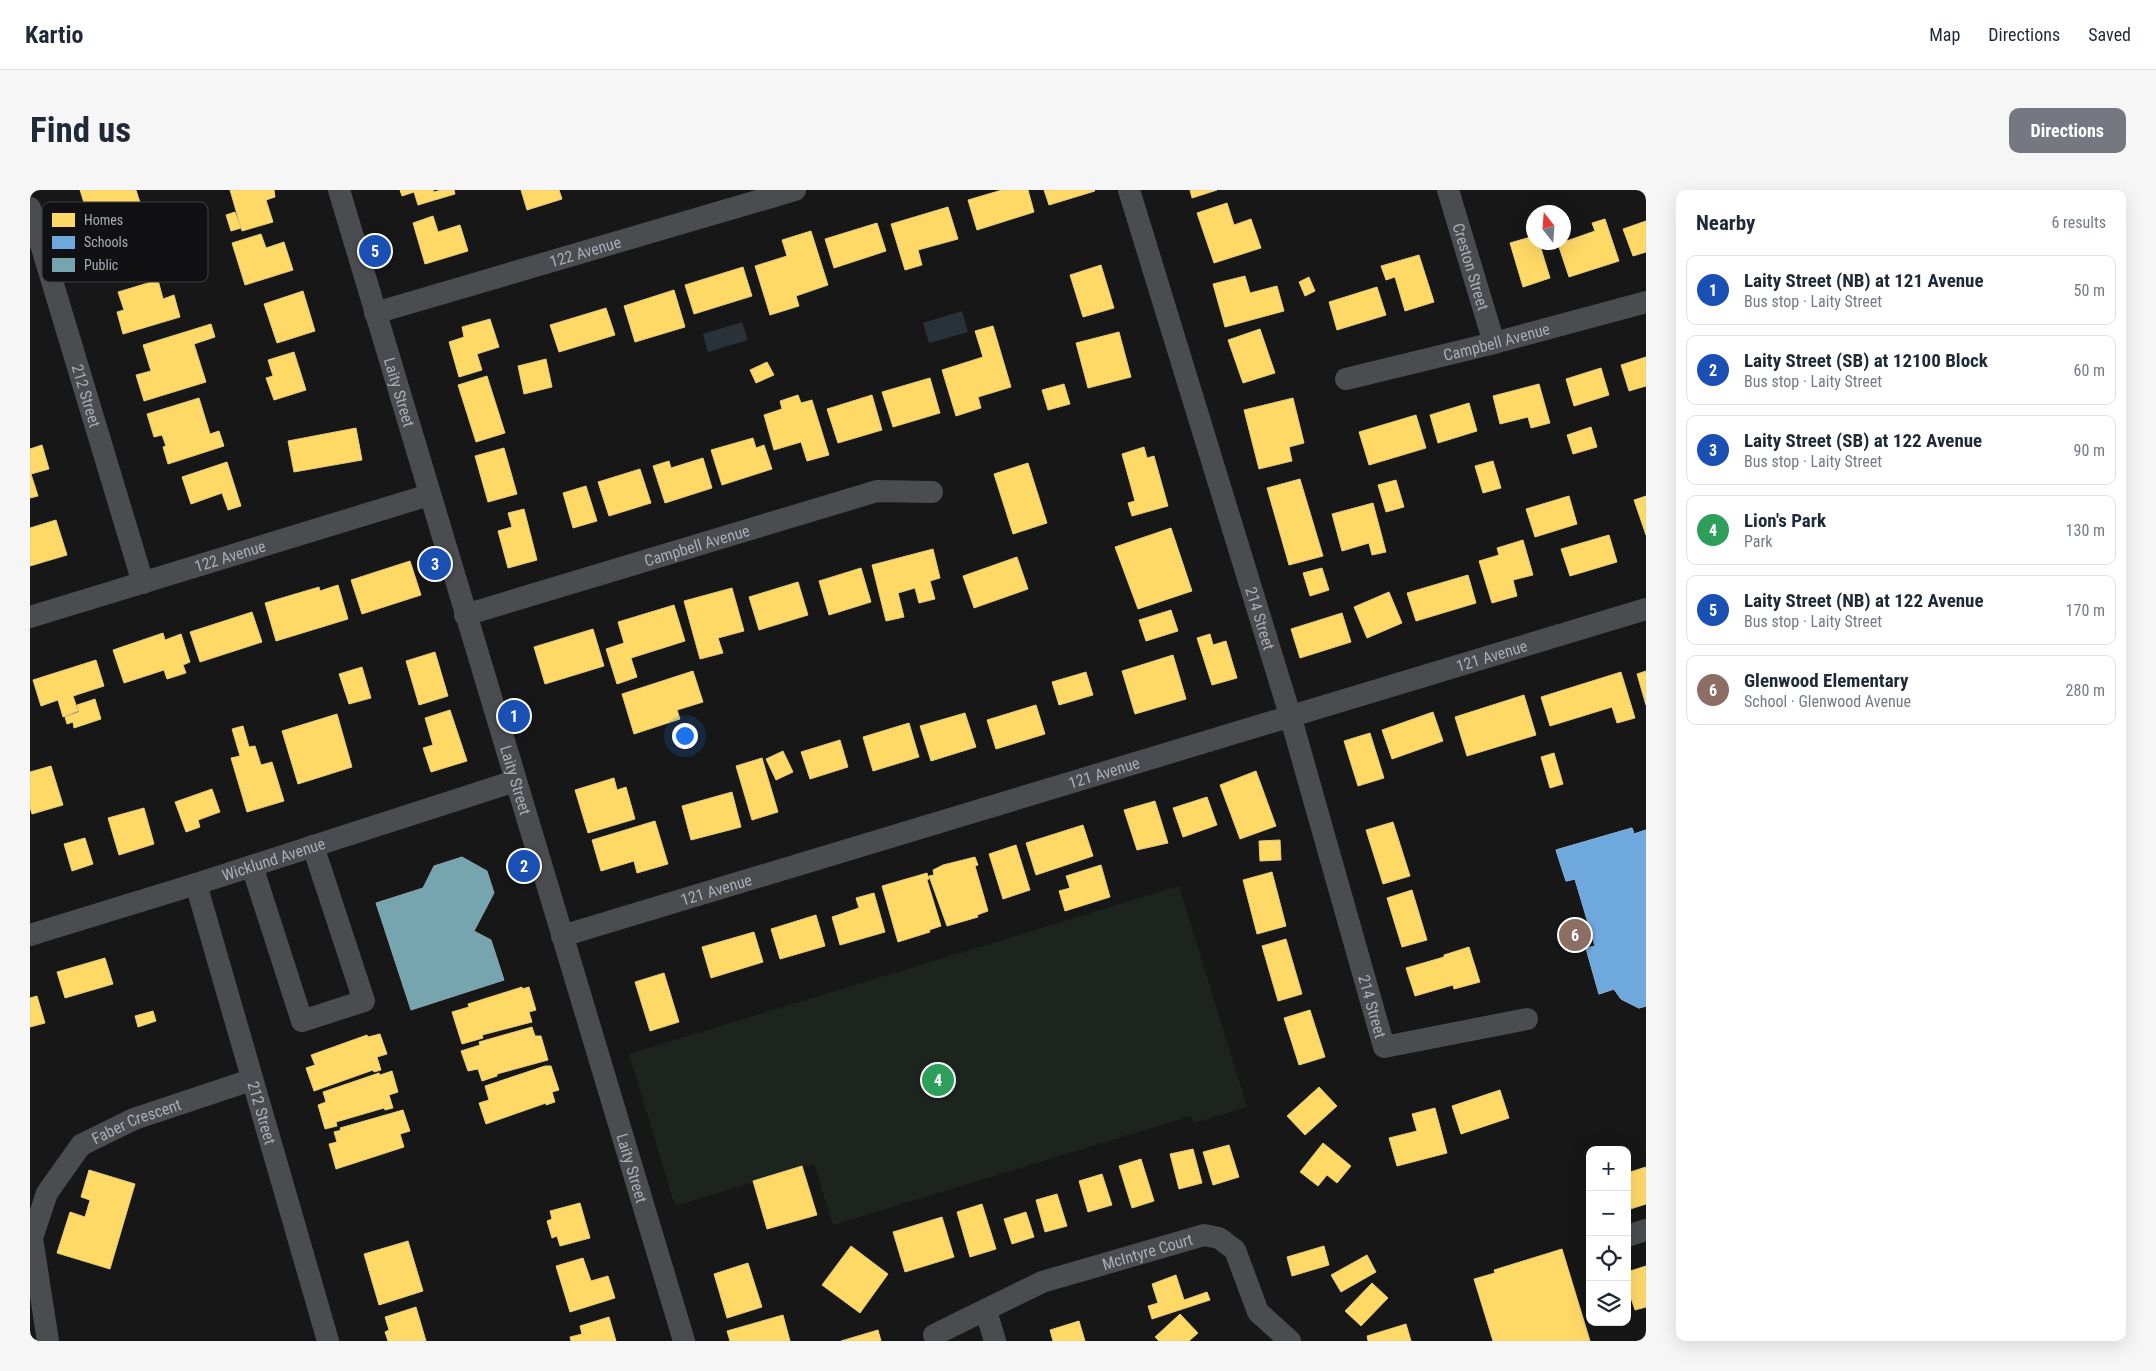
<!DOCTYPE html>
<html lang="en">
<head>
<meta charset="utf-8">
<style>
  body { margin:0; font-family:"Roboto Condensed",sans-serif; background:#f6f6f7; color:#1f2937 }
  .controls { position:absolute; right:15px; bottom:15px; display:grid; overflow:hidden; border-radius:10px; box-shadow:0 5px 20px #0002 }
  .controls button { width:45px; height:45px; display:grid; place-items:center; padding:0; border:0; border-bottom:1px solid #e0e1e3; background:#fff; color:#1f2937; font:25px sans-serif }
  .compass { position:absolute; left:1496px; top:15px; width:45px; height:45px; border-radius:50%; background:#fff; box-shadow:0 5px 20px #0002; rotate:343deg }
  .you { position:absolute; left:654px; top:545px; width:18px; height:18px; margin:-12px; border:4px solid #fff; border-radius:50%; background:#1a73e8; box-shadow:0 0 0 8px #1a73e833 }
  .badge { display:grid; place-items:center; width:32px; height:32px; border-radius:50%; background:#757880; color:#fff; font-size:16px; font-weight:700 }
  .pin { position:absolute; translate:-50% -50%; border:2px solid #fff; box-shadow:0 1px 5px #0006 }
  .list { margin:0; padding:0; list-style:none }
  h2 { display:flex; justify-content:space-between; align-items:center; height:65px; margin:0; padding:0 20px; font-size:21px }
  h2 small { font-size:16px; font-weight:400; color:#747a83 }
  .list li { display:grid; grid-template-columns:32px 1fr auto; gap:15px; align-items:center; box-sizing:border-box; height:70px; margin:0 10px 10px; padding:0 10px; border:1px solid #e0e1e3; border-radius:10px }
  .list b { display:block; font-size:19px; white-space:nowrap }
  .list p { margin:0; font-size:16px; white-space:nowrap; color:#747a83 }
  .list em { font-size:16px; font-style:normal; color:#747a83 }
  .icon { flex:none; width:28px; height:28px; fill:none; stroke:currentColor; stroke-width:2; stroke-linecap:round; stroke-linejoin:round }
  .map { position:relative; flex:none; width:1616px; height:1151px; overflow:hidden; border-radius:10px }
  header { display:flex; align-items:center; gap:30px; box-sizing:border-box; height:70px; padding:0 25px; background:#fff; border-bottom:1px solid #e0e1e3 }
  header strong { font-size:24px }
  nav { display:flex; gap:28px; margin-inline-start:auto; font-size:18px }
  .intro { display:flex; align-items:center; justify-content:space-between; box-sizing:border-box; height:120px; padding:0 30px }
  h1 { margin:0; font-size:35px }
  .button { padding:12px 22px; border-radius:10px; background:#757880; color:#fff; font-size:18px; font-weight:700 }
  main { display:flex; gap:30px; padding:0 30px }
  aside { flex:1; background:#fff; border-radius:10px; box-shadow:0 5px 20px #0002 }
  .map>svg:first-child { display:block }
</style>
</head>
<body>
<header>
<strong>Kartio</strong>
<nav><a>Map</a><a>Directions</a><a>Saved</a></nav>
</header>
<div class="intro"><h1>Find us</h1><a class="button">Directions</a></div>
<main>
<div class="map">
<svg width="1616" height="1151" viewBox="0 0 1616 1151">
  <rect width="100%" height="100%" fill="#171717"/>
  <polygon fill="#1d241e" points="1149,696 1217,917 1164,933 1161,926 803,1035 784,974 645,1016 599,864"/>
  <g fill="#2a3239">
    <polygon points="932,121 938,142 899,153 893,133"/>
    <polygon points="712,132 718,150 678,162 673,144"/>
  </g>
  <g fill="#ffd966" stroke="#e5cc7f">
    <polygon points="50,0 106,0 112,19 61,35"/>
    <polygon points="200,0 244,0 245,7 236,10 243,32 212,41"/>
    <polygon points="370,0 403,0 404,2 411,0 424,0 425,4 388,15 384,2 372,6"/>
    <polygon points="491,0 529,0 532,9 497,20"/>
    <polygon points="972,0 998,0 1004,22 947,40 938,10"/>
    <polygon points="1014,0 1064,0 1065,1 1019,15"/>
    <polygon points="1160,0 1187,0 1162,8"/>
    <polygon points="1197,13 1204,35 1221,29 1231,58 1184,73 1167,23"/>
    <polygon points="918,17 928,49 888,60 892,75 875,80 861,34"/>
    <polygon points="205,22 211,38 201,41 196,25"/>
    <polygon points="403,26 408,42 430,35 438,61 395,74 383,33"/>
    <polygon points="1575,29 1589,71 1539,87 1528,54 1565,41 1562,33"/>
    <polygon points="1616,31 1616,62 1603,66 1593,39"/>
    <polygon points="847,33 856,61 804,78 795,49"/>
    <polygon points="781,41 798,95 766,106 769,116 740,125 725,76 757,66 752,50"/>
    <polygon points="231,44 236,58 254,52 263,80 215,95 202,53"/>
    <polygon points="1504,46 1504,52 1509,52 1520,88 1493,97 1480,53"/>
    <polygon points="1389,65 1404,112 1375,121 1365,87 1356,90 1351,76"/>
    <polygon points="1071,75 1084,118 1053,127 1040,85"/>
    <polygon points="713,77 722,106 664,124 655,95"/>
    <polygon points="1215,86 1220,103 1247,96 1254,121 1195,137 1183,94"/>
    <polygon points="1279,87 1285,101 1275,106 1269,92"/>
    <polygon points="128,90 133,109 144,105 150,127 93,144 87,122 94,120 88,102"/>
    <polygon points="1347,97 1356,125 1307,140 1299,112"/>
    <polygon points="644,100 655,137 605,152 594,116"/>
    <polygon points="273,101 285,141 247,153 234,114"/>
    <polygon points="576,118 585,145 529,162 520,135"/>
    <polygon points="460,129 469,157 447,164 452,180 429,187 419,152 434,147 432,137"/>
    <polygon points="181,134 185,147 164,154 176,192 114,211 106,185 121,181 113,155"/>
    <polygon points="963,136 981,197 948,207 951,218 926,226 912,180 953,167 945,141"/>
    <polygon points="1230,139 1245,183 1213,193 1198,150"/>
    <polygon points="1089,142 1101,187 1058,198 1046,153"/>
    <polygon points="264,162 276,200 244,210 236,188 243,186 238,170"/>
    <polygon points="1616,167 1616,196 1599,201 1591,175"/>
    <polygon points="516,169 522,197 494,204 488,176"/>
    <polygon points="737,172 744,185 726,193 720,180"/>
    <polygon points="1571,178 1579,205 1544,216 1536,189"/>
    <polygon points="457,186 475,243 446,252 428,195"/>
    <polygon points="900,188 910,223 863,237 852,202"/>
    <polygon points="1034,194 1040,214 1018,220 1012,200"/>
    <polygon points="1509,194 1520,233 1501,238 1498,227 1470,234 1463,206"/>
    <polygon points="768,205 771,213 782,210 799,265 777,271 771,252 744,260 734,225 752,219 750,211"/>
    <polygon points="842,205 852,240 808,253 797,219"/>
    <polygon points="169,208 180,244 189,241 194,256 138,274 133,257 136,256 132,245 124,247 117,224"/>
    <polygon points="1263,208 1274,253 1259,257 1262,271 1229,279 1214,220"/>
    <polygon points="1439,213 1447,241 1408,253 1400,225"/>
    <polygon points="1386,225 1396,258 1339,275 1329,242"/>
    <polygon points="1561,237 1567,257 1543,264 1537,245"/>
    <polygon points="326,238 332,270 264,282 258,251"/>
    <polygon points="723,248 726,258 734,255 742,279 692,295 681,260"/>
    <polygon points="12,255 19,279 1,284 8,306 0,308 0,259"/>
    <polygon points="1114,257 1117,268 1124,266 1138,316 1102,326 1098,313 1105,311 1092,264"/>
    <polygon points="474,258 487,304 458,312 445,266"/>
    <polygon points="673,268 682,298 635,313 623,276 639,271 641,278"/>
    <polygon points="1463,271 1471,298 1453,303 1445,276"/>
    <polygon points="197,272 211,316 198,320 192,303 161,314 152,287"/>
    <polygon points="998,273 1017,333 983,344 964,284"/>
    <polygon points="610,279 621,313 579,326 568,292"/>
    <polygon points="1270,289 1293,366 1259,375 1237,298"/>
    <polygon points="1366,290 1374,317 1356,322 1348,295"/>
    <polygon points="556,296 567,331 543,338 533,303"/>
    <polygon points="1539,306 1547,334 1505,347 1496,319"/>
    <polygon points="1616,306 1616,345 1604,310"/>
    <polygon points="1343,313 1356,362 1342,365 1339,353 1312,361 1302,324"/>
    <polygon points="494,319 507,370 478,378 468,341 482,337 478,323"/>
    <polygon points="26,330 37,365 0,376 0,338"/>
    <polygon points="1141,338 1162,401 1108,419 1085,357"/>
    <polygon points="1579,345 1587,372 1540,386 1531,359"/>
    <polygon points="1493,350 1503,385 1483,390 1487,406 1462,413 1449,371 1469,365 1467,358"/>
    <polygon points="903,359 910,388 900,391 905,409 889,413 885,398 868,403 874,427 856,431 842,375"/>
    <polygon points="987,367 998,399 944,418 933,386"/>
    <polygon points="380,371 391,405 332,424 321,390"/>
    <polygon points="831,378 841,412 799,425 789,391"/>
    <polygon points="1292,378 1299,400 1280,406 1273,383"/>
    <polygon points="1438,385 1446,413 1386,431 1377,403"/>
    <polygon points="768,392 778,425 729,440 719,407"/>
    <polygon points="308,395 318,429 246,451 235,413 289,397 290,401"/>
    <polygon points="702,398 714,441 688,448 693,463 670,469 654,411"/>
    <polygon points="1359,402 1372,433 1337,448 1324,417"/>
    <polygon points="644,415 655,451 601,468 607,487 587,494 576,459 594,453 588,432"/>
    <polygon points="1141,420 1148,441 1116,451 1109,430"/>
    <polygon points="222,422 232,452 170,472 160,442"/>
    <polygon points="1312,423 1321,452 1270,468 1261,439"/>
    <polygon points="563,439 574,476 515,494 504,457"/>
    <polygon points="133,443 135,450 151,444 160,472 153,475 156,483 137,489 134,480 94,493 83,460"/>
    <polygon points="1180,444 1183,455 1196,451 1207,488 1182,495 1167,448"/>
    <polygon points="405,462 418,506 389,515 376,471"/>
    <polygon points="1143,465 1156,509 1105,524 1092,481"/>
    <polygon points="66,470 74,496 43,506 48,521 33,527 28,510 11,516 3,490"/>
    <polygon points="332,477 341,508 319,514 309,484"/>
    <polygon points="663,481 673,512 647,520 650,529 604,544 592,504"/>
    <polygon points="1616,481 1616,515 1607,484"/>
    <polygon points="1056,482 1063,505 1029,515 1022,492"/>
    <polygon points="1591,482 1605,528 1587,533 1582,517 1520,536 1511,507"/>
    <polygon points="1494,505 1506,545 1437,566 1425,527"/>
    <polygon points="65,509 71,529 44,538 43,532 37,534 35,527 49,522 47,515"/>
    <polygon points="1006,515 1015,544 966,559 957,530"/>
    <polygon points="420,520 437,571 401,582 393,558 403,555 395,528"/>
    <polygon points="1403,522 1413,551 1362,569 1352,540"/>
    <polygon points="935,523 946,557 901,571 890,536"/>
    <polygon points="307,524 322,577 268,594 252,541"/>
    <polygon points="879,533 889,567 843,581 833,547"/>
    <polygon points="213,536 219,557 225,556 231,575 242,572 254,611 217,622 201,568 210,566 202,539"/>
    <polygon points="1340,543 1354,588 1328,596 1314,551"/>
    <polygon points="810,550 818,577 780,589 771,562"/>
    <polygon points="753,561 763,582 746,590 736,569"/>
    <polygon points="1524,563 1533,594 1520,598 1511,567"/>
    <polygon points="732,568 748,622 722,630 706,576"/>
    <polygon points="21,576 33,615 2,624 0,617 0,582"/>
    <polygon points="1226,581 1246,636 1210,649 1190,595"/>
    <polygon points="584,588 587,600 596,597 605,629 558,643 545,600"/>
    <polygon points="182,599 190,622 168,630 170,637 156,642 145,612"/>
    <polygon points="702,602 711,637 661,650 652,616"/>
    <polygon points="1177,607 1187,635 1153,647 1143,618"/>
    <polygon points="1125,611 1138,653 1107,660 1094,620"/>
    <polygon points="114,618 124,654 89,665 78,628"/>
    <polygon points="625,631 638,674 607,683 604,671 571,681 562,650"/>
    <polygon points="1363,632 1380,686 1353,694 1336,640"/>
    <polygon points="1053,635 1063,666 1006,685 996,653"/>
    <polygon points="55,648 63,674 42,681 34,654"/>
    <polygon points="1250,650 1251,670 1230,671 1229,651"/>
    <polygon points="986,655 1000,700 973,709 959,664"/>
    <polygon points="945,667 948,675 945,676 958,721 947,725 948,727 917,736 899,686 904,685 903,680 913,675"/>
    <polygon points="1071,675 1080,707 1035,721 1029,701 1040,698 1036,686"/>
    <polygon points="1242,682 1256,736 1227,744 1213,690"/>
    <polygon points="897,683 899,689 897,690 911,736 899,740 900,742 868,752 852,696"/>
    <polygon points="1382,700 1397,750 1372,757 1357,708"/>
    <polygon points="844,703 855,742 810,755 802,727 829,718 826,708"/>
    <polygon points="786,725 795,756 750,769 741,739"/>
    <polygon points="724,742 733,772 681,788 672,757"/>
    <polygon points="1256,749 1272,804 1248,811 1232,756"/>
    <polygon points="1439,757 1450,792 1424,799 1423,795 1385,806 1376,778 1414,767 1414,765"/>
    <polygon points="75,768 83,794 35,808 27,782"/>
    <polygon points="634,783 649,832 620,841 605,792"/>
    <polygon points="492,797 492,799 499,797 506,820 499,822 502,832 452,845 453,848 432,854 422,822 439,817 438,814"/>
    <polygon points="7,806 15,833 0,837 0,808"/>
    <polygon points="1280,820 1295,867 1269,875 1254,828"/>
    <polygon points="123,821 126,831 108,837 105,826"/>
    <polygon points="502,837 505,846 511,846 518,870 467,884 467,886 452,891 448,879 438,881 431,861 450,855 449,852"/>
    <polygon points="350,844 357,864 347,867 351,880 344,882 343,880 284,901 276,878 285,875 281,865 337,845 338,847"/>
    <polygon points="515,876 521,876 529,900 522,902 525,912 516,915 516,913 456,934 449,913 459,910 455,896"/>
    <polygon points="362,881 368,902 359,905 363,918 355,920 354,918 306,932 307,936 295,939 288,915 296,912 293,902 349,883 350,885"/>
    <polygon points="1289,897 1307,916 1275,945 1257,926"/>
    <polygon points="1470,900 1479,928 1431,944 1422,916"/>
    <polygon points="1405,918 1417,963 1367,976 1359,948 1387,941 1382,924"/>
    <polygon points="373,920 380,941 370,944 374,957 306,979 299,954 307,952 304,942 311,940 310,938"/>
    <polygon points="1293,953 1321,976 1307,993 1297,985 1288,996 1270,982"/>
    <polygon points="1199,955 1209,987 1183,995 1173,962"/>
    <polygon points="1163,959 1172,993 1149,999 1140,964"/>
    <polygon points="1111,969 1124,1011 1102,1018 1089,976"/>
    <polygon points="772,976 787,1025 737,1039 723,991"/>
    <polygon points="1616,977 1616,1014 1597,1020 1597,983"/>
    <polygon points="59,980 105,994 80,1079 27,1063 40,1022 55,1027 60,1010 51,1007"/>
    <polygon points="1072,984 1082,1015 1058,1022 1049,991"/>
    <polygon points="1027,1004 1037,1036 1015,1042 1006,1010"/>
    <polygon points="550,1013 560,1048 530,1056 527,1046 522,1048 517,1031 522,1029 520,1021"/>
    <polygon points="952,1014 966,1059 940,1067 927,1022"/>
    <polygon points="996,1022 1004,1047 982,1054 974,1029"/>
    <polygon points="912,1027 924,1067 875,1082 863,1042"/>
    <polygon points="378,1051 393,1101 349,1115 334,1064"/>
    <polygon points="821,1056 858,1084 830,1123 792,1095"/>
    <polygon points="1294,1056 1299,1075 1262,1086 1257,1067"/>
    <polygon points="1532,1059 1560,1151 1463,1151 1444,1089 1465,1083 1464,1080"/>
    <polygon points="1337,1065 1346,1082 1311,1102 1301,1085"/>
    <polygon points="553,1068 561,1091 578,1086 585,1108 540,1122 526,1076"/>
    <polygon points="718,1073 732,1117 697,1128 684,1084"/>
    <polygon points="1616,1076 1616,1117 1605,1120 1597,1096 1597,1082"/>
    <polygon points="1146,1085 1154,1110 1177,1102 1180,1110 1122,1129 1118,1116 1128,1113 1122,1094"/>
    <polygon points="1342,1093 1358,1108 1331,1136 1315,1121"/>
    <polygon points="386,1117 396,1151 358,1151 355,1142 359,1140 355,1127"/>
    <polygon points="1150,1124 1168,1143 1159,1151 1129,1151 1125,1147"/>
    <polygon points="753,1125 760,1151 700,1151 697,1141"/>
    <polygon points="579,1127 586,1151 541,1151 540,1147 552,1144 550,1136"/>
    <polygon points="1049,1131 1055,1151 1023,1151 1020,1140"/>
    <polygon points="1376,1134 1381,1151 1338,1151 1337,1146"/>
    <polygon points="848,1140 851,1151 811,1151"/>
  </g>
  <g fill="#6fa8dc" stroke="#80aad1">
    <polygon points="1602,638 1604,644 1616,640 1616,679 1605,682 1616,719 1616,816 1609,818 1591,809 1584,799 1569,804 1556,758 1565,756 1545,689 1536,691 1526,660"/>
    <polygon points="1602,638 1604,644 1616,640 1616,816 1609,818 1591,809 1584,799 1569,804 1556,758 1565,756 1545,689 1536,691 1526,660"/>
  </g>
  <polygon fill="#76a5af" stroke="#85a7b2" points="432,667 457,681 464,703 444,741 461,750 474,790 381,820 346,713 393,698 404,676"/>
  <g fill="none" stroke-linecap="round" stroke-linejoin="round">
    <g stroke="#4b4c50" stroke-width="22">
      <path id="s1" d="M309 0 654 1151"/>
      <path id="s2" d="M1099 0 1260 525 1354 857 1497 829"/>
      <path id="s3" d="M1418 0 1464 153"/>
      <path id="s4" d="M0 18 113 393"/>
      <path id="s5" d="M345 123 765 0"/>
      <path id="s6" d="M1316 189 1464 153 1616 112"/>
      <path id="s7" d="M435 425 847 301 902 302"/>
      <path id="s8" d="M0 427 399 305"/>
      <polyline points="222,676 272,831 334,811 283,656"/>
      <path id="s9" d="M166 694 298 1151"/>
      <path id="s10" d="M0 745 166 694 485 591"/>
      <path id="s11" d="M532 746 1616 419"/>
      <polyline points="1597,1046 1616,1040"/>
      <polyline points="956,1121 965,1151"/>
      <path id="s12" d="M904 1145 1012 1092 1174 1045 1189 1048 1205 1060 1228 1122 1260 1151"/>
      <path id="s13" d="M18 1151 2 1048 17 1003 51 955 104 929 221 890"/>
    </g>
  </g>
  <g text-anchor="middle" stroke-width="5" stroke-linejoin="round" paint-order="stroke">
    <g font-size="16" fill="#a8adb8" stroke="#111113">
      <text dy="6" stroke="none"><textPath href="#s5" startOffset="219">122 Avenue</textPath></text>
      <text dy="6" stroke="none"><textPath href="#s3" startOffset="80">Creston Street</textPath></text>
      <text dy="6" stroke="none"><textPath href="#s6" startOffset="155">Campbell Avenue</textPath></text>
      <text dy="6" stroke="none"><textPath href="#s1" startOffset="211">Laity Street</textPath></text>
      <text dy="6" stroke="none"><textPath href="#s4" startOffset="196">212 Street</textPath></text>
      <text dy="6" stroke="none"><textPath href="#s7" startOffset="242">Campbell Avenue</textPath></text>
      <text dy="6" stroke="none"><textPath href="#s8" startOffset="209">122 Avenue</textPath></text>
      <text dy="6" stroke="none"><textPath href="#s2" startOffset="448">214 Street</textPath></text>
      <text dy="6" stroke="none"><textPath href="#s11" startOffset="971">121 Avenue</textPath></text>
      <text dy="6" stroke="none"><textPath href="#s11" startOffset="566">121 Avenue</textPath></text>
      <text dy="6" stroke="none"><textPath href="#s1" startOffset="616">Laity Street</textPath></text>
      <text dy="6" stroke="none"><textPath href="#s10" startOffset="255">Wicklund Avenue</textPath></text>
      <text dy="6" stroke="none"><textPath href="#s11" startOffset="161">121 Avenue</textPath></text>
      <text dy="6" stroke="none"><textPath href="#s2" startOffset="852">214 Street</textPath></text>
      <text dy="6" stroke="none"><textPath href="#s9" startOffset="238">212 Street</textPath></text>
      <text dy="6" stroke="none"><textPath href="#s13" startOffset="271">Faber Crescent</textPath></text>
      <text dy="6" stroke="none"><textPath href="#s1" startOffset="1021">Laity Street</textPath></text>
      <text dy="6" stroke="none"><textPath href="#s12" startOffset="230">McIntyre Court</textPath></text>
    </g>
  </g>
  <rect x="12" y="12" width="166" height="80" rx="8" fill="#111113" stroke="#3e4045" stroke-width="1"/>
  <rect x="22" y="23" width="23" height="14" fill="#ffd966"/>
  <rect x="22" y="46" width="23" height="13" fill="#6fa8dc"/>
  <rect x="22" y="68" width="23" height="14" fill="#76a5af"/>
  <g font-size="14" fill="#a8adb8">
    <text x="54" y="35">Homes</text>
    <text x="54" y="57">Schools</text>
    <text x="54" y="80">Public</text>
  </g>
</svg>
<div class="controls">
<button>+</button>
<button>−</button>
<button><svg class="icon" aria-label="locate" viewBox="0 0 24 24"><circle cx="12" cy="12" r="6"/><path d="M12 2v4M12 18v4M2 12h4M18 12h4"/></svg></button>
<button><svg class="icon" aria-label="layers" viewBox="0 0 24 24"><path d="M12 4l9 5-9 5-9-5zM3 14l9 5 9-5"/></svg></button>
</div>
<svg class="compass" viewBox="-18 -18 36 36"><path d="M0-13l5 13h-10z" fill="#e53935"/><path d="M0 13l5-13h-10z" fill="#747a83"/></svg>
<div class="you"></div>
<div class="pin badge" style="left:484px;top:526px;background:#1a4fb4">1</div>
<div class="pin badge" style="left:494px;top:676px;background:#1a4fb4">2</div>
<div class="pin badge" style="left:405px;top:374px;background:#1a4fb4">3</div>
<div class="pin badge" style="left:908px;top:890px;background:#2e9e5b">4</div>
<div class="pin badge" style="left:345px;top:61px;background:#1a4fb4">5</div>
<div class="pin badge" style="left:1545px;top:745px;background:#8d6e63">6</div>
</div>
<aside>
<h2>Nearby<small>6 results</small></h2>
<ul class="list">
<li><span class="badge" style="background:#1a4fb4">1</span><div><b>Laity Street (NB) at 121 Avenue</b><p>Bus stop · Laity Street</p></div><em>50 m</em></li>
<li><span class="badge" style="background:#1a4fb4">2</span><div><b>Laity Street (SB) at 12100 Block</b><p>Bus stop · Laity Street</p></div><em>60 m</em></li>
<li><span class="badge" style="background:#1a4fb4">3</span><div><b>Laity Street (SB) at 122 Avenue</b><p>Bus stop · Laity Street</p></div><em>90 m</em></li>
<li><span class="badge" style="background:#2e9e5b">4</span><div><b>Lion's Park</b><p>Park</p></div><em>130 m</em></li>
<li><span class="badge" style="background:#1a4fb4">5</span><div><b>Laity Street (NB) at 122 Avenue</b><p>Bus stop · Laity Street</p></div><em>170 m</em></li>
<li><span class="badge" style="background:#8d6e63">6</span><div><b>Glenwood Elementary</b><p>School · Glenwood Avenue</p></div><em>280 m</em></li>
</ul>
</aside>
</main>
</body>
</html>
